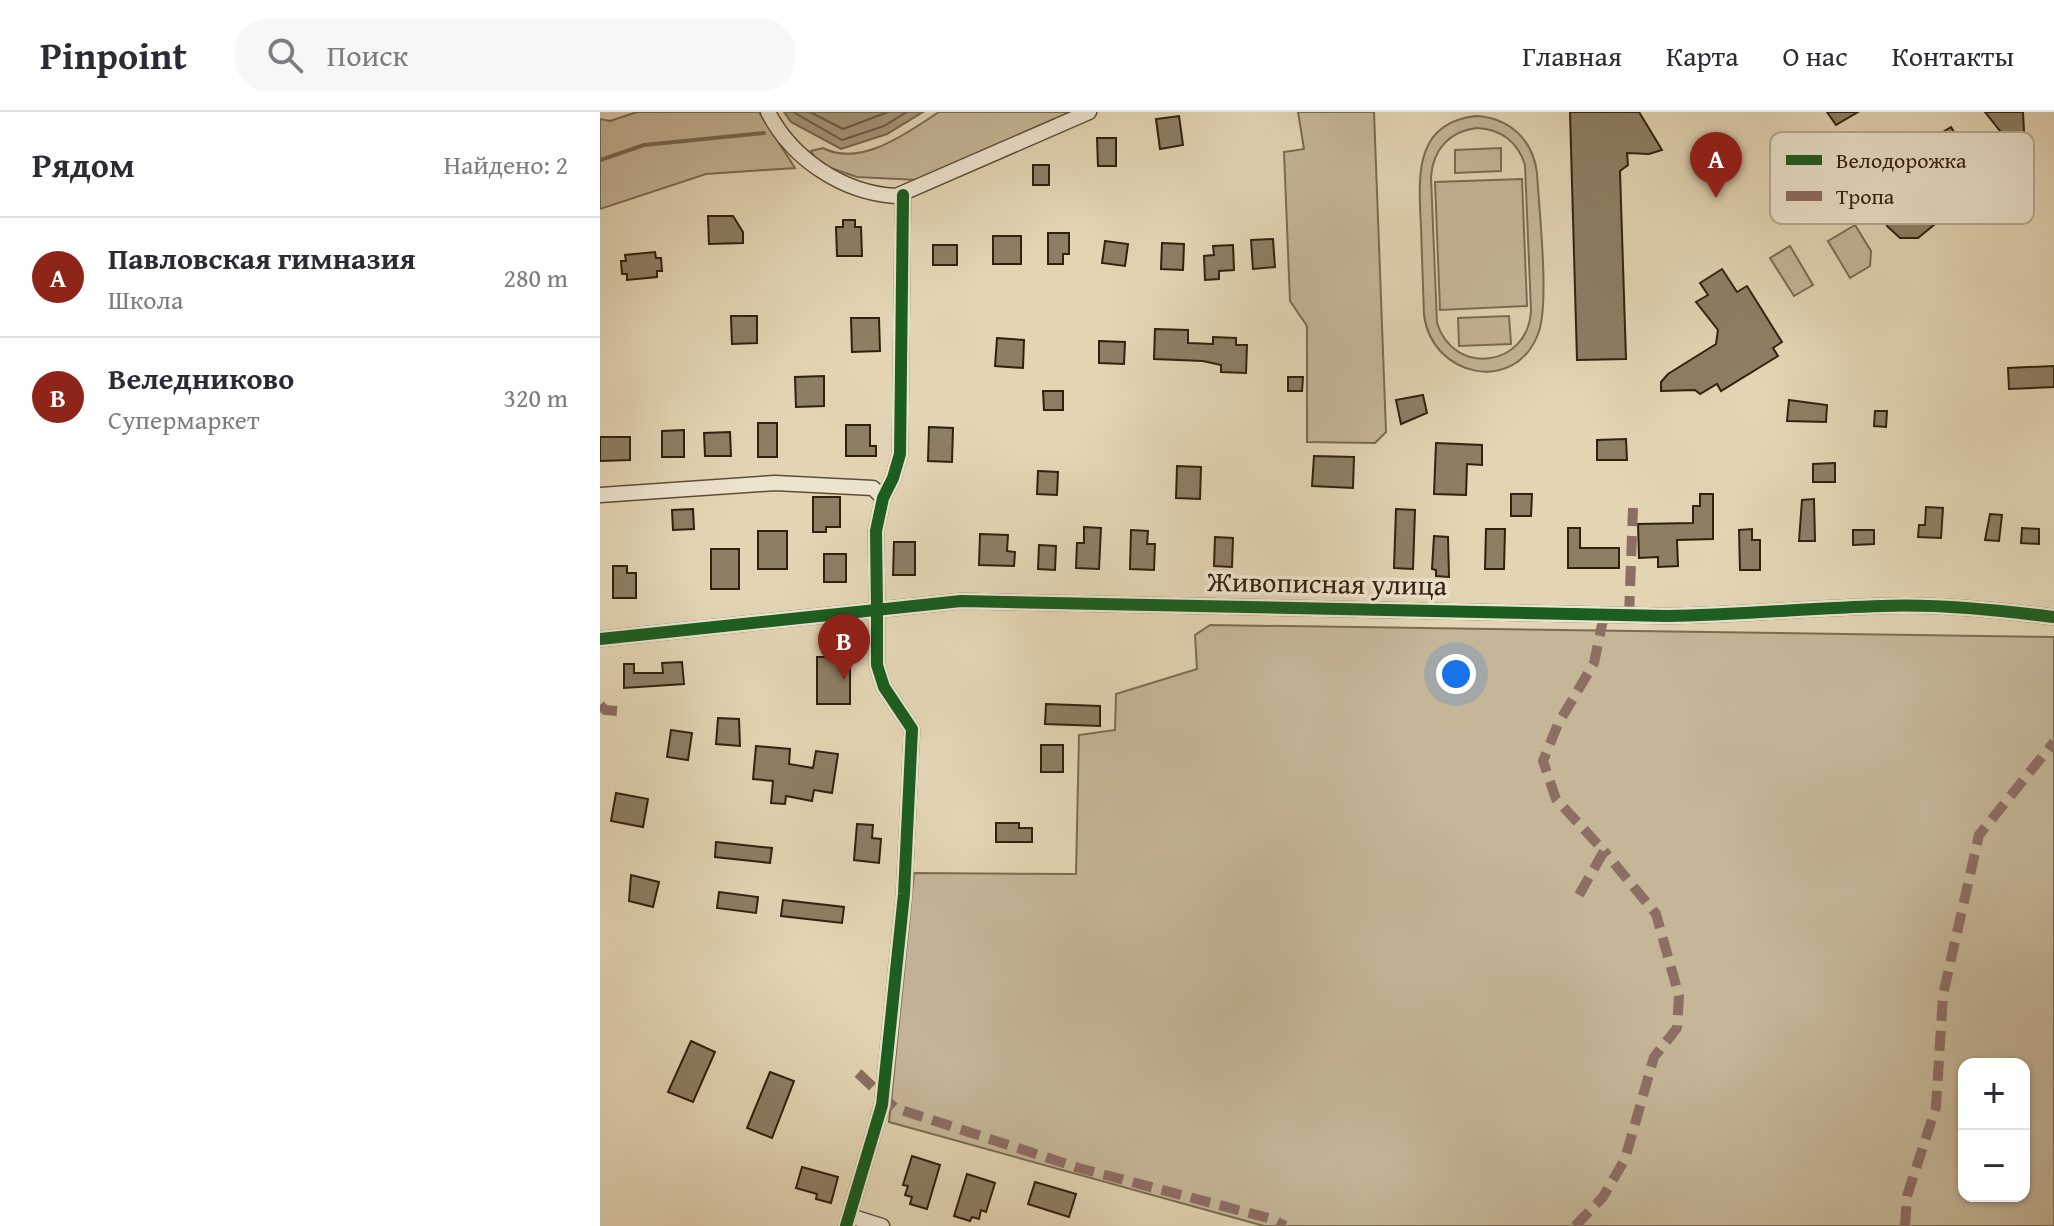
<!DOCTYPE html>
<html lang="ru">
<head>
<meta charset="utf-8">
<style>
  body { margin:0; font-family:"Gentium Book Plus",serif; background:#f7f7f7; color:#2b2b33 }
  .controls { position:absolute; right:24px; bottom:24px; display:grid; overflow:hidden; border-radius:16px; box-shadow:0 2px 6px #0004 }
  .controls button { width:72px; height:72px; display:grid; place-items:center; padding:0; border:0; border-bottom:2px solid #e1e1e2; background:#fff; color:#2b2b33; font:40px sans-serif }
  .you { position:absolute; left:856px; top:562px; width:28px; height:28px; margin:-20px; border:6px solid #fff; border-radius:50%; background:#1a73e8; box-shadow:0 0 0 12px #1a73e833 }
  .badge { display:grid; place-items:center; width:52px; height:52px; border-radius:50%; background:#8f2418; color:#fff; font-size:26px; font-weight:700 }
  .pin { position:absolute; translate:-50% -66px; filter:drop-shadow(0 2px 4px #0008) }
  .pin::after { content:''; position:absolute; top:42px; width:28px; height:24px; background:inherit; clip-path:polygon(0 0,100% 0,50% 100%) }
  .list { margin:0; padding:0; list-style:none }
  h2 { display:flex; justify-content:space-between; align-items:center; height:104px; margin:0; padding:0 32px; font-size:34px }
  h2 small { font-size:26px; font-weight:400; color:#7c7c81 }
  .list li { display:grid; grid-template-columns:52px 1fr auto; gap:24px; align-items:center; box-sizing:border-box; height:120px; padding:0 32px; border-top:2px solid #e1e1e2 }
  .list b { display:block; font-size:30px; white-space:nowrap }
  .list p { margin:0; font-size:26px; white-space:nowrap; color:#7c7c81 }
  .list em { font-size:26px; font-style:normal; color:#7c7c81 }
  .icon { flex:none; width:44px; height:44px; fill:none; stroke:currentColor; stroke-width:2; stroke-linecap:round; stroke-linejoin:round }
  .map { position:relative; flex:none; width:1454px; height:1114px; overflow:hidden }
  header { display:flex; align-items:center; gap:48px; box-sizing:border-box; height:112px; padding:0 40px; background:#fff; border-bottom:2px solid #e1e1e2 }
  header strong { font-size:38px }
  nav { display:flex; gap:44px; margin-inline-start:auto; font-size:28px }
  .search { width:560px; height:72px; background:#f7f7f7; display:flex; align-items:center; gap:20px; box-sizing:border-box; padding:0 28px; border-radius:32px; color:#7c7c81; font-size:30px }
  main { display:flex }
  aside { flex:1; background:#fff }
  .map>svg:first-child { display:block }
</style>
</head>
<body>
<header>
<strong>Pinpoint</strong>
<div class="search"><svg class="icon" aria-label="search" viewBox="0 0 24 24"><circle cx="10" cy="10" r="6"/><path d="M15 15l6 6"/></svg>Поиск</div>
<nav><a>Главная</a><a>Карта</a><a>О нас</a><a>Контакты</a></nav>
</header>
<main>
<aside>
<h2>Рядом<small>Найдено: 2</small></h2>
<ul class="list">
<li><span class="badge">A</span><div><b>Павловская гимназия</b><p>Школа</p></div><em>280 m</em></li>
<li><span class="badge">B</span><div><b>Веледниково</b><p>Супермаркет</p></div><em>320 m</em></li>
</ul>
</aside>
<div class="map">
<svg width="1454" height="1114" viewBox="0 0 1454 1114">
  <rect width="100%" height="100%" fill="#e3d5b4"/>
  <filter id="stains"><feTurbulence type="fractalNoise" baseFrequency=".0025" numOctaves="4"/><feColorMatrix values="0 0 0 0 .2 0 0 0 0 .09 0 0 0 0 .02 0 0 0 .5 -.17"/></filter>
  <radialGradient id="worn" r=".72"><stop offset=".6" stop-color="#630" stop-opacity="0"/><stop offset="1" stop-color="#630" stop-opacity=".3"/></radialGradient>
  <g fill="#c5b698" stroke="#7a6c52" stroke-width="2" fill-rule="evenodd">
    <polygon points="37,0 159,0 195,56 106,62 0,97 0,7 10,9"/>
    <path d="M339 0H472L318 68 257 65 219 52 211 39 223 36C261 56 308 20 339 0Z"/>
    <polygon points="698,0 774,0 786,320 775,331 707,330 707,214 690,189 684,40 704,37"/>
    <path d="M876 4C910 6 933 28 937 61 939 98 950 193 938 222 915 283 832 265 824 203 823 174 822 145 821 116 819 67 812 11 876 4ZM877 16C901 17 918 30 925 53L931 199C928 255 854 265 837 211L831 65C833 37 850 19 877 16Z"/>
    <polygon points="901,36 901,59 855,61 855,38"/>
    <polygon points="922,67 927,194 840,198 835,70"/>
    <polygon points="1255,113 1271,139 1270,154 1250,166 1228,129"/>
    <polygon points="1190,134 1213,173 1194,184 1170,146"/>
    <polygon points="909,204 911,232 859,234 858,206"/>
    <path d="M610 513 1454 525V1114H664L289 1010 314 761 476 762 479 623 515 618 516 582 597 557 595 523ZM1364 952H1424V1084H1364Z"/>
  </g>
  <polygon fill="#a6987b" stroke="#77684f" stroke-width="2" points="184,0 323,0 287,22 241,37 191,10"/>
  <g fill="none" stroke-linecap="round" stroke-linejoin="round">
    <g stroke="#6b5c44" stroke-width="2">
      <polyline points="193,0 242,28 284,14 307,0"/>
      <polyline points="210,0 243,17 288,0"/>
    </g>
    <polyline stroke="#77684f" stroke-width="4" points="0,48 44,33 164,21"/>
  </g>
  <g fill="#8d7f64" stroke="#30210d" stroke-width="2">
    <polygon points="970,0 1039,0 1062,38 1049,42 1027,41 1028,53 1020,59 1026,247 977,248"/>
    <polygon points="1227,0 1258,0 1236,13"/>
    <polygon points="1385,0 1423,0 1424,19 1408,29"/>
    <polygon points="579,4 583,33 560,37 556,7"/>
    <polygon points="1351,15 1401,97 1377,112 1366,95 1351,99 1318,126 1300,126 1287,114 1283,102 1289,98 1272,69 1276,67 1273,62"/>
    <polygon points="497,26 516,26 516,54 498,54"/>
    <rect x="433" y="53" width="16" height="20"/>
    <polygon points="108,104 133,104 143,120 143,131 109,132"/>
    <polygon points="243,108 255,108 255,115 261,115 262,144 237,144 236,115 243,115"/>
    <polygon points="448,121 469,121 469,142 463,142 463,152 448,152"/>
    <rect x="393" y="124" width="28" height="28"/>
    <polygon points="673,127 675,155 653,157 651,128"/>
    <polygon points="505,129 528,132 525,154 502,151"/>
    <polygon points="562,131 584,132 583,158 561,157"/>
    <rect x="333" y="133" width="24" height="20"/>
    <polygon points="633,133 634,158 619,159 619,167 605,168 604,144 614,143 613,134"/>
    <polygon points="55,140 56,146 61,146 62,159 57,159 57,165 27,168 27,162 22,162 21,149 26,149 25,143"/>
    <polygon points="1122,157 1137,180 1147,174 1182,230 1173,236 1178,244 1121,279 1117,272 1100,282 1095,278 1061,279 1061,270 1068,262 1116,232 1118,218 1096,190 1108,183 1100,171"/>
    <polygon points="131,204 157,204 157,231 132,232"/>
    <polygon points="251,206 279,206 280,239 252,240"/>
    <polygon points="555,217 588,218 588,231 613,232 613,225 636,226 636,233 647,233 646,261 621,260 621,253 603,249 554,247"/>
    <polygon points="397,226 424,228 423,256 395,254"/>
    <polygon points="499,229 525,230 524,252 499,251"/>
    <polygon points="1454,254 1454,275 1409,277 1408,256"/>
    <polygon points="224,264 224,294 196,295 195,265"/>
    <polygon points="688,265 703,265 702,279 688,279"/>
    <polygon points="443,279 463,279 463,298 444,298"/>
    <polygon points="823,283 827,301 801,312 796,288"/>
    <polygon points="1189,288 1227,293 1226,310 1187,309"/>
    <polygon points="1275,299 1287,299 1286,315 1274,314"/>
    <rect x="158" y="311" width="19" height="34"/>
    <polygon points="246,313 270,313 270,334 276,334 276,344 246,344"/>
    <polygon points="329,315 353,316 352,350 328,349"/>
    <polygon points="84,318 84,345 62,345 62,319"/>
    <polygon points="130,320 131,344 105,344 104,321"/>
    <polygon points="0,325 30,325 30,348 0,349"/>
    <polygon points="1026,327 1027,348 997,348 997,328"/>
    <polygon points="836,331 882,333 882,353 867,352 866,383 834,382"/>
    <polygon points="714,344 754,345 753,376 712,374"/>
    <polygon points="1235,351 1235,370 1213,370 1213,352"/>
    <polygon points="577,354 601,355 600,387 576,386"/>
    <polygon points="438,359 458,360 457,383 437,382"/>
    <polygon points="911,382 932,382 931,404 911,404"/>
    <polygon points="1100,382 1113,382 1113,427 1077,428 1078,454 1058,455 1058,445 1039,446 1038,412 1093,411 1093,394 1100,394"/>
    <polygon points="213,385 240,385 240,415 226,415 226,420 213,420"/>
    <polygon points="1214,387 1215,429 1199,429 1202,388"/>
    <polygon points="1326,395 1343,396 1341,426 1318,425 1319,413 1325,413"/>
    <polygon points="93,397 94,417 73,418 72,398"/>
    <polygon points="796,397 815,398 813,457 794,456"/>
    <polygon points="1390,402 1402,403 1399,429 1385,428"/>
    <polygon points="484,415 501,416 499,457 476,456 477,431 484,431"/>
    <polygon points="968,416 980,416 980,436 1019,436 1019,456 968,456"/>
    <polygon points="1422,416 1439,417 1439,432 1421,431"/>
    <polygon points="886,417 905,417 904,457 885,457"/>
    <polygon points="1152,417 1152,428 1160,428 1160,458 1140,458 1139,418"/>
    <polygon points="531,418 548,419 547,432 555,432 554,458 530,457"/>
    <polygon points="1253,418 1274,418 1274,432 1253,433"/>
    <rect x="158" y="419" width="29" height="38"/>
    <polygon points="380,422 408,423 407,439 415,440 414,454 379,453"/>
    <polygon points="834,424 848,425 849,465 836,464 836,458 832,457"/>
    <polygon points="615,425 633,426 632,455 614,454"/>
    <polygon points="294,430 315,430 315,463 293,463"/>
    <polygon points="439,433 456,434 455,458 438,457"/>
    <rect x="111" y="437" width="28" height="40"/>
    <rect x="224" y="442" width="22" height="28"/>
    <polygon points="13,454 27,454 27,461 36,461 36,486 13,486"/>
    <polygon points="217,545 244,545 244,557 250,557 250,592 217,592"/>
    <polygon points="82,550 84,572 24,576 24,552 34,552 34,561 63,561 62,551"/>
    <polygon points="446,592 500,594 500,614 445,612"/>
    <polygon points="118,606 139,607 140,634 116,632"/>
    <polygon points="71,618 92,621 88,648 67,645"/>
    <rect x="441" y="633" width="22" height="27"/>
    <polygon points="156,634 190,637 189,652 213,656 216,639 238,642 232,681 214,678 212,689 186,684 185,692 171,691 173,669 153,667"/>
    <polygon points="16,681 48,687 43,715 11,709"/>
    <polygon points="396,711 419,711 419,716 432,716 432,730 396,730"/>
    <polygon points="257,712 273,713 272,726 281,727 279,751 254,748"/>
    <polygon points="116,730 172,736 170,751 115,745"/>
    <polygon points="31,763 59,770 53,795 29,789"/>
    <polygon points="119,780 158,785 156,801 117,796"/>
    <polygon points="183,788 244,795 242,811 181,804"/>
    <polygon points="91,929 115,940 93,990 68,980"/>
    <polygon points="170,960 194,969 172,1026 147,1016"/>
    <polygon points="312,1044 340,1053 327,1097 310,1092 312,1085 305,1083 308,1074 303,1073"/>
    <polygon points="202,1055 238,1065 231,1091 216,1087 217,1082 196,1076"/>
    <polygon points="367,1062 395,1071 386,1100 381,1098 379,1107 372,1105 370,1109 354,1104"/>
    <polygon points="435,1070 476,1082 469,1105 428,1092"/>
  </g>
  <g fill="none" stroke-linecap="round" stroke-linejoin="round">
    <defs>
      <g id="street">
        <path d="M168 0C192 47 243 81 296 84L489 0"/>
        <polyline points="0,383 175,371 273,376 283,386"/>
        <path d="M0 527 361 489 1067 504C1139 503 1211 496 1282 494 1340 492 1397 498 1454 505"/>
        <polyline points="250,1104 282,1114"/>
        <polyline points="246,1114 282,993 304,782 312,617 284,575 277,553 277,498 276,419 283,386 293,366 300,342 303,83"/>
      </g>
    </defs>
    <use href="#street" stroke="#5d4e37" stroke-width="17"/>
    <use href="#street" stroke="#ede4ce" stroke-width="14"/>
    <g stroke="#8d6e63" stroke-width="10" stroke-dasharray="20 10" stroke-linecap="butt">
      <polyline points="1029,504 1033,396"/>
      <polyline points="0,593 5,598 17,599"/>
      <polyline points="979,783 1004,739 956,687 943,649 958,612 994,551 1004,503"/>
      <polyline points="258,961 295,996 479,1056 672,1107 685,1114"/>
      <polyline points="975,1114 1003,1085 1025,1047 1054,945 1077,916 1079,884 1056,802 1004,739"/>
      <polyline points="1305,1114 1307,1084 1336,995 1343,883 1379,723 1454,630"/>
    </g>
    <defs>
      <g id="cycleway">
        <path d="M0 527 361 489 1067 504C1139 503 1211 496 1282 494 1340 492 1397 498 1454 505"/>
        <polyline points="246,1114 282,993 304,782 312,617 284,575 277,553 277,498 276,419 283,386 293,366 300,342 303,83"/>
      </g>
    </defs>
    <use href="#cycleway" stroke="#ede4ce" stroke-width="17"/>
    <use href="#cycleway" stroke="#1b5e20" stroke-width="12"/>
  </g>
  <g text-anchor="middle" stroke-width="7" stroke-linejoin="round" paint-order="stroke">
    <g font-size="28" fill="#30210d" stroke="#ede4ce">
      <text transform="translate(727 471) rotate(1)" y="10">Живописная улица</text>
    </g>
  </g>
  <rect x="1170" y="20" width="264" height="92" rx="12" fill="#ede4ce" stroke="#b4aa94" stroke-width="2"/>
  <rect x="1186" y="43" width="36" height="10" fill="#1b5e20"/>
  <rect x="1186" y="79" width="36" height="10" fill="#8d6e63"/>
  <g font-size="22" fill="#30210d">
    <text x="1236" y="56">Велодорожка</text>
    <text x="1236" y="92">Тропа</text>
  </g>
  <rect width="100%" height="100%" filter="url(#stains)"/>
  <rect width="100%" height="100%" fill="url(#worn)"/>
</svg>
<div class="controls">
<button>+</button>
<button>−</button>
</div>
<div class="you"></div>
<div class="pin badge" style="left:1116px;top:86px">A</div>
<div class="pin badge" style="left:244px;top:568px">B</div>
</div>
</main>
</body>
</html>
